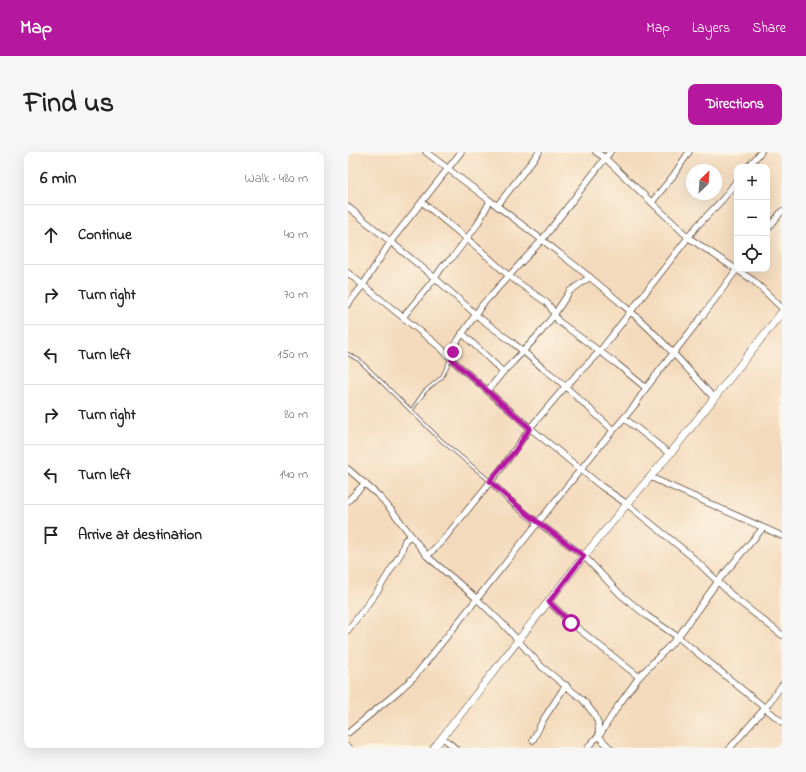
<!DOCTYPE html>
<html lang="en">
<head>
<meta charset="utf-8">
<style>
  body { margin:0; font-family:"Indie Flower",sans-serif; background:#f6f6f6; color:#222 }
  .controls { position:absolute; right:12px; top:12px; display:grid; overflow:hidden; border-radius:8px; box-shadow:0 4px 16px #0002 }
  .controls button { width:36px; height:36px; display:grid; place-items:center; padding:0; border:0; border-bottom:1px solid #e0e0e0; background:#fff; color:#222; font:20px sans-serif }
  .compass { position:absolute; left:338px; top:12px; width:36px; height:36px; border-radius:50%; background:#fff; box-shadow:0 4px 16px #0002; rotate:25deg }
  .stop { position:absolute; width:12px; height:12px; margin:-9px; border:3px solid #b5179e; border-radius:50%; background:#fff }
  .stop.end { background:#b5179e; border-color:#fff; box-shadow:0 1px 4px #0008 }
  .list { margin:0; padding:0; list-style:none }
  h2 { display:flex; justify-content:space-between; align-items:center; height:52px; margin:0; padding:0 16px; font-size:17px }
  h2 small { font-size:13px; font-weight:400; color:#767676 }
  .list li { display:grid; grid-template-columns:26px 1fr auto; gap:12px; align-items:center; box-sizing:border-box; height:60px; padding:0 16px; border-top:1px solid #e0e0e0 }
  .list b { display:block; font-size:15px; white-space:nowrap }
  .list em { font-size:13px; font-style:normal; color:#767676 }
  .icon { flex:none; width:22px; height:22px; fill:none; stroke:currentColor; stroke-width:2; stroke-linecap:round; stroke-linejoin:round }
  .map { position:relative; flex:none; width:434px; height:596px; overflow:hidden; border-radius:8px }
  header { display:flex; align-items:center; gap:24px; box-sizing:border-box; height:56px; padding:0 20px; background:#b5179e; color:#fff }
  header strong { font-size:19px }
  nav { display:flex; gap:22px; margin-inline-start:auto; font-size:14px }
  .intro { display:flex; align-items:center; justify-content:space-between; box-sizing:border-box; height:96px; padding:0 24px }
  h1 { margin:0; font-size:28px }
  .button { padding:10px 18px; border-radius:8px; background:#b5179e; color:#fff; font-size:14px; font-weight:700 }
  main { display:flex; gap:24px; padding:0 24px }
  aside { flex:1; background:#fff; border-radius:8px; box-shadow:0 4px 16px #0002 }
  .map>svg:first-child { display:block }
</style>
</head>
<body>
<header>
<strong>Map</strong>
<nav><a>Map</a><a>Layers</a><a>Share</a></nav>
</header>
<div class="intro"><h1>Find us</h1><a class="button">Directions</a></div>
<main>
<aside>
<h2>6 min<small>Walk · 480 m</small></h2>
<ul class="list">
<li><svg class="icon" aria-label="ahead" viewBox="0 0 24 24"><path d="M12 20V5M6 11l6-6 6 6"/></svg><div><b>Continue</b></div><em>40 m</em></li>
<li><svg class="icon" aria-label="right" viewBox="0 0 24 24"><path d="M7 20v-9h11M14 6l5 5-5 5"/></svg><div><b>Turn right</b></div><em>70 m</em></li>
<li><svg class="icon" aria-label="left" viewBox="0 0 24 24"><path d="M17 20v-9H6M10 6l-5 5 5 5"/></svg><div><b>Turn left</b></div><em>150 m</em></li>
<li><svg class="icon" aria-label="right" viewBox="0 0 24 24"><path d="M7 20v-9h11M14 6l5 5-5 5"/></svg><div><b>Turn right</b></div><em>80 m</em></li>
<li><svg class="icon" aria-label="left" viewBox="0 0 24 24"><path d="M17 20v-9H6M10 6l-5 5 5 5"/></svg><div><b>Turn left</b></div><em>140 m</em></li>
<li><svg class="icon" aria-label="arrive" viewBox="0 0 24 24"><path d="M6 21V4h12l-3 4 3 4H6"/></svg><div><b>Arrive at destination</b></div></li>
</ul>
</aside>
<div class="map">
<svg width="434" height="596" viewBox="0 0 434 596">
  <rect width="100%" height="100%" fill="#fcf5e5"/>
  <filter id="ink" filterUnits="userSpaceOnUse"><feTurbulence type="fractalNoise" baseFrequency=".025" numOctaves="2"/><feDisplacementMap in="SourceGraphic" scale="8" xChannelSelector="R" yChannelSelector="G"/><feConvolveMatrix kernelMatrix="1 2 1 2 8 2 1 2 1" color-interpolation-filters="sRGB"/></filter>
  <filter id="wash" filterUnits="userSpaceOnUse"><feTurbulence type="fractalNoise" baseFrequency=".012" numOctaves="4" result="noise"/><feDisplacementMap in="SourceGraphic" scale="16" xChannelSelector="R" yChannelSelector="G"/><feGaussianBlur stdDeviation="0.9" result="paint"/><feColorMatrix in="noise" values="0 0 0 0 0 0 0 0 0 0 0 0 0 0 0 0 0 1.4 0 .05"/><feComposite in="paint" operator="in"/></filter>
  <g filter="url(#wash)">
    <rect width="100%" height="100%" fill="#f4dabc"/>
  </g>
  <g filter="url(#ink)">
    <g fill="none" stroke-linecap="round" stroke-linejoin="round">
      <defs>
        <g id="service">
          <polyline points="0,202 11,208 94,289 142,329"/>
          <polyline points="63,259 77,239 94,225 102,208"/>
        </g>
        <g id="minor">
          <path d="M78 0C146 53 217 102 282 159 312 185 339 216 366 246"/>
          <polyline points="248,0 257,6 341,86 406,129 434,156"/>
          <polyline points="400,15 413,0"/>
          <polyline points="74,50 130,96 161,124 199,151 203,156 210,169 269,212 298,236"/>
          <polyline points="304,50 325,24 341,0"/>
          <polyline points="149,54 191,0"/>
          <polyline points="0,55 87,126 133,167 164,190 196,217 208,226 265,278"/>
          <polyline points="419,78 434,59"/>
          <polyline points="0,121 93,196 103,207 182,276 253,334 279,352 342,403 388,447 434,483"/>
          <polyline points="0,152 15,133 43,89 113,0"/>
          <polyline points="55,165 87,126 95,114 105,105 129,73 142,49"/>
          <polyline points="114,181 155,220"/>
          <polyline points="103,207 108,191 134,153 194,88 262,0"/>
          <polyline points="140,238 155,220 166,209 192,181 206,163 222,139 242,125"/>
          <polyline points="276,266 322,302"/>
          <polyline points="0,317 32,345 45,360 79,404 128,446 156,473 194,515 234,547 247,563 250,571 251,583 253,587 262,596"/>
          <polyline points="302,325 434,384"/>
          <polyline points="142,329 160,347 177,361 236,404 272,442 299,464 330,485 434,570"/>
          <polyline points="0,349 17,331"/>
          <polyline points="79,404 95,388 156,313 182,276 217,235 252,199 349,74 375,47 389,28"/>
          <polyline points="201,450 223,471 291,525"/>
          <polyline points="0,478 31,437 53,401 57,388 63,384"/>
          <polyline points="0,581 53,537 67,524 245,302 287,253 298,236 356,162 389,117"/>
          <polyline points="94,585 107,596"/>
          <polyline points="185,588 195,568 218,533"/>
          <polyline points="0,595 1,596"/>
          <polyline points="240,596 244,590 251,584 270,554 291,525 330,485 370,429 415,376"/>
          <polyline points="382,596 417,556 434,533"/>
        </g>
        <polyline id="tertiary" points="86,596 236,404 279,352 322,302 434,160"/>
      </defs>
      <use href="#service" stroke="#574436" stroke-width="4"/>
      <use href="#minor" stroke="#574436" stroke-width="7"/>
      <use href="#tertiary" stroke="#574436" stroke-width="8"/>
      <use href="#service" stroke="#fff" stroke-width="2.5"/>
      <use href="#minor" stroke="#fff" stroke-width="5.5"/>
      <use href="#tertiary" stroke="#fff" stroke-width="7"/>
    </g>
  </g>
  <g fill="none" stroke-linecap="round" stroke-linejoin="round" filter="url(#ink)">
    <path stroke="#b5179e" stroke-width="5" d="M105 200 103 207 182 276 167 299 142 329C171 358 204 380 236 404L201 450 223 471"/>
  </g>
</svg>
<div class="controls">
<button>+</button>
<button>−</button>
<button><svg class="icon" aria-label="locate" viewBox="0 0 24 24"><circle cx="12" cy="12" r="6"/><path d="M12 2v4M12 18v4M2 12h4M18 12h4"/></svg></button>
</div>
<svg class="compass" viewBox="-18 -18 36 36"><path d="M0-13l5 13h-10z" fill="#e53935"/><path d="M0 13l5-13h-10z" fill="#767676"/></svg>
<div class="stop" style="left:223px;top:471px"></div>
<div class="stop end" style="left:105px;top:200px"></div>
</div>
</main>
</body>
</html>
